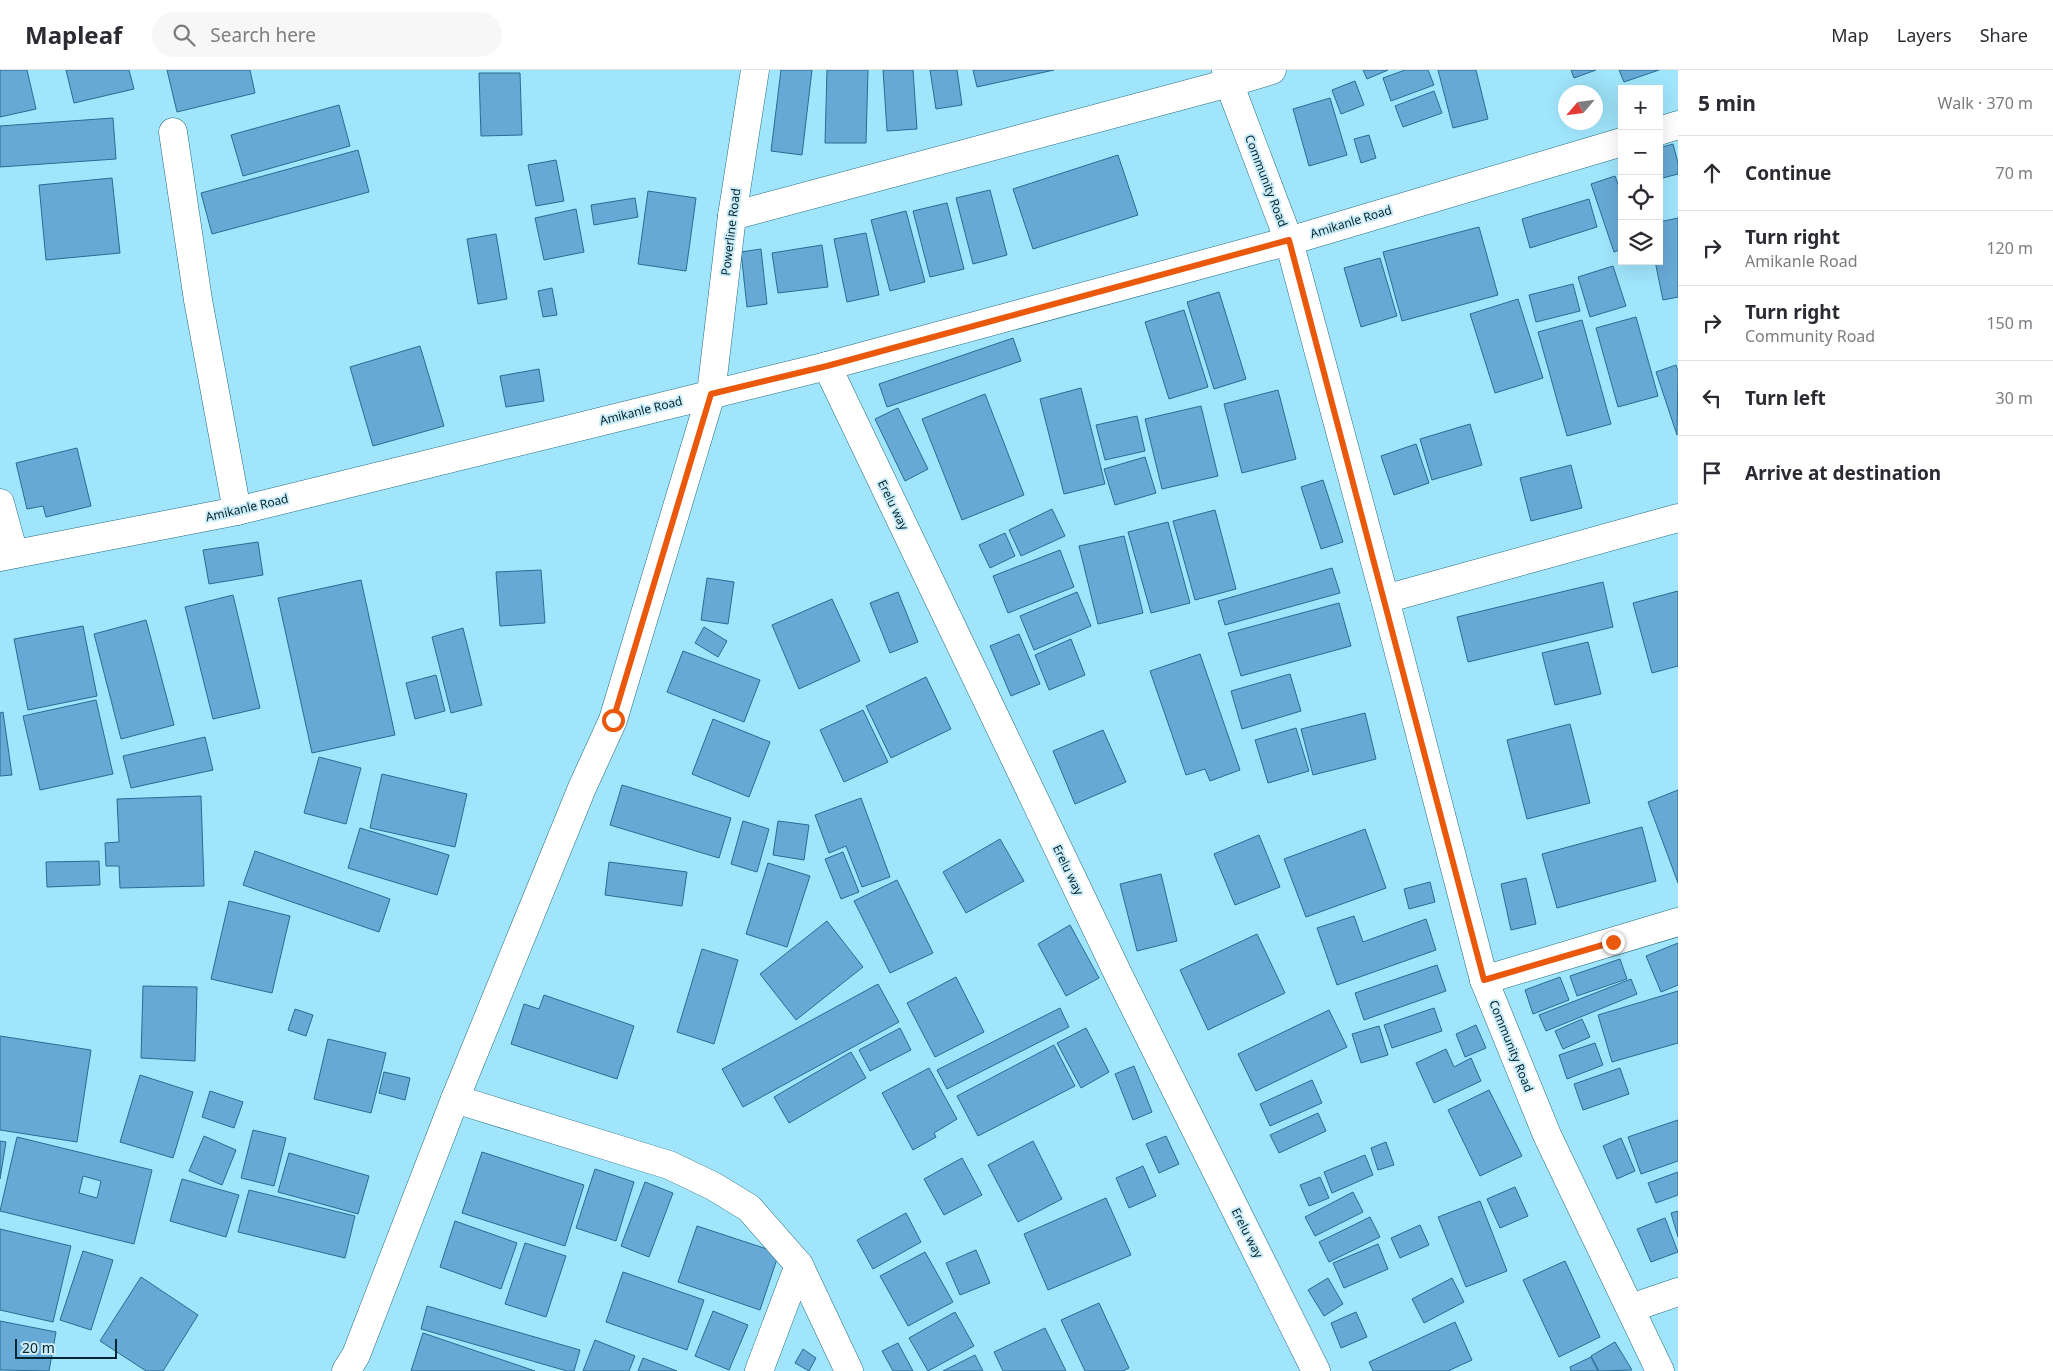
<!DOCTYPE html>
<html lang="en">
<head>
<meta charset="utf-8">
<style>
  body { margin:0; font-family:"Noto Sans",sans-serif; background:#f7f7f7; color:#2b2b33 }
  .controls { position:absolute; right:15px; top:15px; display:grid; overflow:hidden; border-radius:0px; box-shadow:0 5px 20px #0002 }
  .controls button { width:45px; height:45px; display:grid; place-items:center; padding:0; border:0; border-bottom:1px solid #e1e1e2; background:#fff; color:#2b2b33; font:25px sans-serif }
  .compass { position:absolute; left:1558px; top:15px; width:45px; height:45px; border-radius:50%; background:#fff; box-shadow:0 5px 20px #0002; rotate:242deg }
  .scale { position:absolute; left:15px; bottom:12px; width:102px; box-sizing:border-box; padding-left:5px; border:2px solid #002731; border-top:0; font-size:14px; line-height:18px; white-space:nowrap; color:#002731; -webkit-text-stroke:4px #cbecf7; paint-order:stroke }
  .stop { position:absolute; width:15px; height:15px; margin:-11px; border:4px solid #ea580c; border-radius:50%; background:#fff }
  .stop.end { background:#ea580c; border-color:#fff; box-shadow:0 1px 5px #0008 }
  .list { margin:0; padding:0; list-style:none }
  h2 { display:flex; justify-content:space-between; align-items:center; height:65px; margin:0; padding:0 20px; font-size:21px }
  h2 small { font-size:16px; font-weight:400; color:#7c7c81 }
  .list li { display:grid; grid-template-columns:32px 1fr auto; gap:15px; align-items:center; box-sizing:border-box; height:75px; padding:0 20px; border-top:1px solid #e1e1e2 }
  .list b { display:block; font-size:19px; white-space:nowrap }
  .list p { margin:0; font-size:16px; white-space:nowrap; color:#7c7c81 }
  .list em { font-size:16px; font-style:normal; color:#7c7c81 }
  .icon { flex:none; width:28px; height:28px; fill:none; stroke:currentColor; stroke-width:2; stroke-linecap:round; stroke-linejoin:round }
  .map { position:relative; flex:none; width:1678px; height:1301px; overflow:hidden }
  header { display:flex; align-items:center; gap:30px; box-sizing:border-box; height:70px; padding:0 25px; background:#fff; border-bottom:1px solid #e1e1e2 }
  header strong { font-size:24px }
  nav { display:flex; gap:28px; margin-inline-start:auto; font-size:18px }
  .search { width:350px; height:45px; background:#f7f7f7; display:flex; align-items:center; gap:12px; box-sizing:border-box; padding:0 18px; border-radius:28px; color:#7c7c81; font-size:19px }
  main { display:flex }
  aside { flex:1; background:#fff }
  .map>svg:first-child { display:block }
</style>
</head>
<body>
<header>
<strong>Mapleaf</strong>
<div class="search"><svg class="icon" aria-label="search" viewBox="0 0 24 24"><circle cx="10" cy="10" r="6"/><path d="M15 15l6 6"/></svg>Search here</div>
<nav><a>Map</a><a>Layers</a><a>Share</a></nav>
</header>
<main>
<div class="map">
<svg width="1678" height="1301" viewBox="0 0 1678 1301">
  <rect width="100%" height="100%" fill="#a0e5fb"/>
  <g fill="#67a9d5" stroke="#286c95" fill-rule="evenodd">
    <polygon points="0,0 27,0 36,39 0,47"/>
    <polygon points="66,0 129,0 134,19 74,33"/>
    <polygon points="167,0 250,0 255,23 177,42"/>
    <polygon points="781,0 812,0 802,85 771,81"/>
    <polygon points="827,0 868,0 866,73 825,73"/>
    <polygon points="883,0 913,0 917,59 887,61"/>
    <polygon points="930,0 957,0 962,35 936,39"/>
    <polygon points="973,0 1054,0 977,17"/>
    <polygon points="1363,0 1388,0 1367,9"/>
    <polygon points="1405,0 1428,0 1434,15 1391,31 1383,8"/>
    <polygon points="1438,0 1476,0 1488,49 1453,58"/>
    <polygon points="1571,0 1596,0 1574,8"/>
    <polygon points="1619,0 1659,0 1624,12"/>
    <polygon points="479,3 520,3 522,65 481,66"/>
    <polygon points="1355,11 1364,35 1341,44 1332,20"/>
    <polygon points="1434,21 1442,43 1403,57 1395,36"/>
    <polygon points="1330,28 1347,85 1309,96 1293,39"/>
    <polygon points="339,35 350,76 243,106 231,65"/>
    <polygon points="113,48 116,89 0,97 0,56"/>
    <polygon points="1369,65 1376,88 1361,93 1354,69"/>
    <polygon points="1673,74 1678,93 1678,104 1659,109 1659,78"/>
    <polygon points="358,80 369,122 212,164 201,123"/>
    <polygon points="1118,85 1138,145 1033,179 1013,119"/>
    <polygon points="556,90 564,131 536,136 528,95"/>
    <polygon points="1615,106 1622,125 1622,179 1614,182 1591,114"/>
    <polygon points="112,108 120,183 46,190 39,115"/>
    <polygon points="990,120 1007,185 973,194 956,128"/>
    <polygon points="648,121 696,128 686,201 638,194"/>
    <polygon points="635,128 638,147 594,155 591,135"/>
    <polygon points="1589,129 1597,157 1530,178 1522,149"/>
    <polygon points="947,133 964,199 930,207 913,141"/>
    <polygon points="576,139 584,182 544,190 535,148"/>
    <polygon points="906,141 925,212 890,221 871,150"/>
    <polygon points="1678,148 1678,227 1663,230 1655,191 1659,191 1659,152"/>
    <polygon points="1479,157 1498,225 1402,251 1383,182"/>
    <polygon points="866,163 879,225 847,232 834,169"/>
    <polygon points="496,164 507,229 478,234 467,169"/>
    <polygon points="822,175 828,217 778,223 772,183"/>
    <polygon points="761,179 767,234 747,237 741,182"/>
    <polygon points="1380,188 1397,246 1361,257 1344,198"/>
    <polygon points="1613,196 1626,236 1590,247 1578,207"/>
    <polygon points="1573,214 1580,241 1536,252 1529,225"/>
    <polygon points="552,218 557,245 543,247 538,221"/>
    <polygon points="1219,222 1246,309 1214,319 1187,232"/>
    <polygon points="1518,229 1543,308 1495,323 1470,244"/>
    <polygon points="1184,240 1208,317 1169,329 1145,252"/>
    <polygon points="1636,247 1658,326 1618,337 1596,258"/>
    <polygon points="1582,250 1611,354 1567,366 1538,262"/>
    <polygon points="1013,268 1021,291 887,337 879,314"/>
    <polygon points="420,276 444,356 373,376 350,297"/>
    <polygon points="1676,295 1678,302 1677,365 1656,302"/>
    <polygon points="539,299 544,331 506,337 500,306"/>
    <polygon points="1081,318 1105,414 1064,424 1040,329"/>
    <polygon points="1278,320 1296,389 1242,403 1224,334"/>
    <polygon points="985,324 1024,425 962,450 922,349"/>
    <polygon points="1201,336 1218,406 1162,419 1145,349"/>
    <polygon points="898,338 928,399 905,411 875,349"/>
    <polygon points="1137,346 1145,381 1105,390 1096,355"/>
    <polygon points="1470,354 1482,395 1432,410 1420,369"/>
    <polygon points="1416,374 1429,413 1394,425 1381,386"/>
    <polygon points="77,378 91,436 46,447 43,436 27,439 16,393"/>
    <polygon points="1145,387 1156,423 1115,435 1104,399"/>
    <polygon points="1571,395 1582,438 1531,451 1520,408"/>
    <polygon points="1323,410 1343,472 1321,479 1301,417"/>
    <polygon points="1052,439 1065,466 1021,486 1009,460"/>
    <polygon points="1215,440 1236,519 1195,530 1173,451"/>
    <polygon points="1168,452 1190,533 1151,543 1128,462"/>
    <polygon points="1005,463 1015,486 990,498 979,475"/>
    <polygon points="1124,466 1143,543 1098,554 1079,476"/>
    <polygon points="258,472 263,505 209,514 203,480"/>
    <polygon points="1060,480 1074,517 1008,543 993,506"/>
    <polygon points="1332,498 1340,523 1225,555 1218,531"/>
    <polygon points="541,500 545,553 500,556 496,502"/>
    <polygon points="707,508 734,512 728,554 701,550"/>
    <polygon points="361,510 395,665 312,683 278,528"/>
    <polygon points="1603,512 1613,557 1468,592 1457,547"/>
    <polygon points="1678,521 1678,596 1652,603 1633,533"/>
    <polygon points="898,522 918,572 890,583 870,533"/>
    <polygon points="1077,522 1091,556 1034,580 1020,546"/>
    <polygon points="233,525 260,638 213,649 185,537"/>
    <polygon points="832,529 860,591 799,619 772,555"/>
    <polygon points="1339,533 1351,576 1241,606 1228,563"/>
    <polygon points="146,550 174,655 121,669 94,564"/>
    <polygon points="83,556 97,626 28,640 14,569"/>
    <polygon points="704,557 727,571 718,587 695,573"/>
    <polygon points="463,558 482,635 451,643 432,567"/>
    <polygon points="1019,564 1040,614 1011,626 990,576"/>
    <polygon points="1071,569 1085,605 1049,620 1035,585"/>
    <polygon points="1588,572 1601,624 1555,635 1542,583"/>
    <polygon points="683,581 760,610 744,652 667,622"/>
    <polygon points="1200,584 1240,700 1210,711 1205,699 1186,705 1150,601"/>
    <polygon points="1290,604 1301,641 1242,659 1231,621"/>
    <polygon points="436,605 445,641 415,649 406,613"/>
    <polygon points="926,607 951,659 891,688 866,636"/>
    <polygon points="96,630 113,704 40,720 23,646"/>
    <polygon points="863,640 888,692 844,712 820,660"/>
    <polygon points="3,642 12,705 0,706 0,643"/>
    <polygon points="1365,643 1376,689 1313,705 1301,659"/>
    <polygon points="713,649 770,672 749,727 692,704"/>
    <polygon points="1570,654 1590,733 1527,749 1507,670"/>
    <polygon points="1296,658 1309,701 1268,713 1255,670"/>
    <polygon points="1103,660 1126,712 1075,734 1053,681"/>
    <polygon points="205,667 213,700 131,718 123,686"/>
    <polygon points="319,687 361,698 346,754 304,743"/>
    <polygon points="382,704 467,724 455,777 370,758"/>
    <polygon points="622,715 731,748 719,788 610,755"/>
    <polygon points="1678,720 1678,813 1648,732"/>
    <polygon points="201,726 204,816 120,818 119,796 106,796 105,773 119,772 117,729"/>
    <polygon points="861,728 890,807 862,817 846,776 829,783 815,745"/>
    <polygon points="743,751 769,759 757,802 731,794"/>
    <polygon points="778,751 809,755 804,790 773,785"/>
    <polygon points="1642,757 1656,811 1557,838 1542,784"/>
    <polygon points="360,758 449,785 437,825 348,798"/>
    <polygon points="1365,759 1386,818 1306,847 1284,789"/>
    <polygon points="1259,765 1280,817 1235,835 1214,784"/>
    <polygon points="1000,769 1024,811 966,843 943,802"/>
    <polygon points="255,781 390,829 379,862 243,815"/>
    <polygon points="843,782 859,822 841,829 825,789"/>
    <polygon points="99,791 100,815 47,817 46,792"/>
    <polygon points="609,792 687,802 682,836 605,825"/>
    <polygon points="768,793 810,806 787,877 746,864"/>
    <polygon points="1161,804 1177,871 1137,881 1120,814"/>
    <polygon points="1526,808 1536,854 1511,860 1501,814"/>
    <polygon points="897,810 933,883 890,903 854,831"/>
    <polygon points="1430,812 1435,832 1409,839 1404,819"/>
    <polygon points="229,831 290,846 272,923 211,909"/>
    <polygon points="1354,846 1363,872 1426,849 1436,880 1337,915 1317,858"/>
    <polygon points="827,851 863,897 796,950 760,904"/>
    <polygon points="1070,855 1099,908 1066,926 1038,874"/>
    <polygon points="1257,864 1285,923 1208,960 1180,900"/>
    <polygon points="1678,873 1678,915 1661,922 1646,886"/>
    <polygon points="702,879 738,890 714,974 677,962"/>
    <polygon points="1620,889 1627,909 1577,926 1570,906"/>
    <polygon points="1437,895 1446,921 1364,950 1355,923"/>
    <polygon points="956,907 984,962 935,987 907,933"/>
    <polygon points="1560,907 1569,930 1533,944 1525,920"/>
    <polygon points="1631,909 1637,924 1546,961 1539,945"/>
    <polygon points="878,914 899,952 743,1037 722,999"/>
    <polygon points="143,916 197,917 195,991 141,988"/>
    <polygon points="1678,921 1678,973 1612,992 1598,945"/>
    <polygon points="544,925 634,956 617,1009 511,974 524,934 539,939"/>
    <polygon points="1060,938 1069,957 947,1019 937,1000"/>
    <polygon points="1434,938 1442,961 1392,978 1384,955"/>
    <polygon points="295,939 313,945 306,966 288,960"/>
    <polygon points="1329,940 1347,977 1256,1021 1238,984"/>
    <polygon points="1582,949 1590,967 1563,979 1555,961"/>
    <polygon points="1476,955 1486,978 1465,987 1456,964"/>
    <polygon points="1379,956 1388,985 1361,993 1352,964"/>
    <polygon points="900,958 911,980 870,1001 859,980"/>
    <polygon points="1086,958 1109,1002 1081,1018 1057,973"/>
    <polygon points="0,966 91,980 77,1072 0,1060"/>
    <polygon points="328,969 386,983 371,1043 314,1029"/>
    <polygon points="1595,973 1603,995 1567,1009 1559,985"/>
    <polygon points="1054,975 1075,1016 978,1066 957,1026"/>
    <polygon points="1446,979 1454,997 1471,988 1481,1011 1434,1033 1416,993"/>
    <polygon points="851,982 866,1008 789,1053 774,1027"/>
    <polygon points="1134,996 1152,1042 1133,1050 1115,1004"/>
    <polygon points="929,998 957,1049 934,1063 936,1067 913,1080 882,1023"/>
    <polygon points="1620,998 1629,1024 1583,1040 1574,1014"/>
    <polygon points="384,1002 410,1008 405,1030 379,1023"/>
    <polygon points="140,1005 193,1022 173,1088 120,1072"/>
    <polygon points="1312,1010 1322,1033 1270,1056 1260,1034"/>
    <polygon points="1489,1020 1522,1086 1480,1106 1448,1040"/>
    <polygon points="210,1021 243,1032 234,1058 202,1047"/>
    <polygon points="1318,1043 1326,1061 1279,1083 1270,1065"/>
    <polygon points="1678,1050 1678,1091 1641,1104 1628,1067"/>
    <polygon points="253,1060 286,1068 274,1116 241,1108"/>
    <polygon points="204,1066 236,1080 222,1115 189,1101"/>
    <polygon points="1166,1066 1179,1094 1159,1103 1146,1074"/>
    <path d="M17 1067 152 1100 134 1174 0 1141ZM83 1106 101 1111 97 1128 79 1123Z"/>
    <polygon points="1621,1068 1635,1101 1617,1109 1603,1076"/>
    <polygon points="0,1071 6,1072 0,1109"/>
    <polygon points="1033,1071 1062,1129 1018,1152 988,1095"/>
    <polygon points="1386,1072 1394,1095 1378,1100 1371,1078"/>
    <polygon points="482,1082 584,1115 565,1176 462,1143"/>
    <polygon points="289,1083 369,1106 358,1144 278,1122"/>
    <polygon points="1365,1085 1373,1105 1332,1123 1324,1102"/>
    <polygon points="962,1088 982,1125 944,1145 924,1109"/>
    <polygon points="1143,1096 1156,1126 1129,1138 1116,1108"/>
    <polygon points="595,1099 634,1112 616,1171 576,1158"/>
    <polygon points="1678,1102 1678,1125 1656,1133 1648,1113"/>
    <polygon points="1320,1107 1329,1128 1309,1136 1300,1115"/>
    <polygon points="182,1109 239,1125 226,1167 170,1151"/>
    <polygon points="645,1112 673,1123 649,1187 621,1176"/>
    <polygon points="1515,1117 1528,1146 1500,1158 1487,1129"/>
    <polygon points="249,1120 355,1146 345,1188 238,1162"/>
    <polygon points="1353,1122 1363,1142 1315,1166 1305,1147"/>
    <polygon points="1106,1128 1131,1185 1048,1220 1024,1164"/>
    <polygon points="1480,1131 1507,1201 1466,1217 1438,1147"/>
    <polygon points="1678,1141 1678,1167 1671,1143"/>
    <polygon points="906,1143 921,1172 873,1199 857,1170"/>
    <polygon points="1370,1147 1380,1167 1329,1192 1319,1172"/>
    <polygon points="1665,1148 1678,1182 1651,1192 1637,1159"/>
    <polygon points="455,1151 517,1173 501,1219 440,1197"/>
    <polygon points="1420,1155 1429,1175 1400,1188 1391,1168"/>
    <polygon points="697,1156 779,1183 760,1240 678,1212"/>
    <polygon points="0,1159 71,1176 53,1252 0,1240"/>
    <polygon points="525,1173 566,1186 546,1247 505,1234"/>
    <polygon points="1378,1174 1388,1199 1344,1218 1333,1193"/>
    <polygon points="976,1180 990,1213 960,1225 946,1193"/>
    <polygon points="83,1181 113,1190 91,1260 60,1250"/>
    <polygon points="925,1182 953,1232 908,1256 880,1206"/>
    <polygon points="1565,1191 1600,1267 1559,1287 1523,1210"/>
    <polygon points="623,1202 704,1230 687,1280 606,1252"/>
    <polygon points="141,1207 198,1245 163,1301 146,1301 100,1271"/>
    <polygon points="1328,1208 1343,1234 1324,1246 1308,1220"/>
    <polygon points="1452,1208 1464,1232 1424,1253 1412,1229"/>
    <polygon points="1099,1233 1129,1298 1123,1301 1085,1301 1061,1250"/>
    <polygon points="427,1236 580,1280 574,1301 567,1301 421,1259"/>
    <polygon points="713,1241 748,1255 729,1300 695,1286"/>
    <polygon points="955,1242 974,1276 928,1301 909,1268"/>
    <polygon points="1356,1242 1367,1267 1341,1278 1331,1253"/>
    <polygon points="0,1251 56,1262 49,1301 0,1300"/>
    <polygon points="1455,1252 1472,1290 1448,1301 1373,1301 1369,1292"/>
    <polygon points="1045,1258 1066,1301 1003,1301 994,1282"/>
    <polygon points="423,1263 535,1301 411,1301"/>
    <polygon points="595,1270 635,1286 629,1301 583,1301"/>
    <polygon points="1615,1272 1632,1300 1599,1301 1591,1286"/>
    <polygon points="898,1273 913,1301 893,1301 882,1281"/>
    <polygon points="803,1279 816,1288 809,1301 795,1293"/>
    <polygon points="975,1285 983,1301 943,1301"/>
    <polygon points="1591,1287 1598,1301 1571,1301 1570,1297"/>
    <polygon points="643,1288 677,1301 638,1301"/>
  </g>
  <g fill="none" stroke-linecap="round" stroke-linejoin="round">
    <defs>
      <g id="minor">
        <polyline points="1226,0 1229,13 1289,171 1385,529 1484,910 1547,1065 1660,1301"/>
        <polyline points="1659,61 1678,55"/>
        <polyline points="173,62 198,230 237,441"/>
        <polyline points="732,146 1229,13 1272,0"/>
        <polyline points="827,296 1120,908 1316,1301"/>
        <polyline points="0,433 14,484"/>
        <polyline points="0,487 237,441 827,296 1289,171 1622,72"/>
        <polyline points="1385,529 1678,448"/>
        <polyline points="1484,910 1678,852"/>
        <polyline points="455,1029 669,1095 713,1116 749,1138 799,1195 849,1301"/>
        <polyline points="1631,1238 1678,1222"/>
        <polyline points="346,1301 356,1285 455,1029 582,718 613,650 711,324 732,146 755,0"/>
        <polyline points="759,1301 799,1195"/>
      </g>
    </defs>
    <use href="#minor" stroke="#256c7f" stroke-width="29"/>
    <use href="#minor" stroke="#fff" stroke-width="28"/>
  </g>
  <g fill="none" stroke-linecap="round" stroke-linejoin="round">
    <polyline stroke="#ea580c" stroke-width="6" points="613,650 711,324 827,296 1289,170 1484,910 1613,872"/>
  </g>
  <g text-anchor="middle" stroke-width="4" stroke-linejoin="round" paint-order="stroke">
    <g font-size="12" fill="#002731" stroke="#cbecf7">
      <text transform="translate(1266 111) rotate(69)" y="4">Community Road</text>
      <text transform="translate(1351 152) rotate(-17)" y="4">Amikanle Road</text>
      <text transform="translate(731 162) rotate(-83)" y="4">Powerline Road</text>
      <text transform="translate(641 341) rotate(-14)" y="4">Amikanle Road</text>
      <text transform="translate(893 435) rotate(64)" y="4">Erelu way</text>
      <text transform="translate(247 438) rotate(-13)" y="4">Amikanle Road</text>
      <text transform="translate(1068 800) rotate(64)" y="4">Erelu way</text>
      <text transform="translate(1511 976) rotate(68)" y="4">Community Road</text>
      <text transform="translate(1247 1163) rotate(63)" y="4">Erelu way</text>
    </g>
  </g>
</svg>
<div class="controls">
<button>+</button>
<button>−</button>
<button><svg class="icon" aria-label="locate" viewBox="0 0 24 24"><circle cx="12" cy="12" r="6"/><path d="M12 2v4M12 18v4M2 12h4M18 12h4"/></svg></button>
<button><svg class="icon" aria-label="layers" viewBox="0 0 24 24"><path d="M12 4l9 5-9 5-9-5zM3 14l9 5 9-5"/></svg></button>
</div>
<svg class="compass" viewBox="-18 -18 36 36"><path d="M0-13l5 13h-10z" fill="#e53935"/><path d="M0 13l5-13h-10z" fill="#7c7c81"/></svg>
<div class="scale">20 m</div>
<div class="stop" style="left:613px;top:650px"></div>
<div class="stop end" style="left:1613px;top:872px"></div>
</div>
<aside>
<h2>5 min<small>Walk · 370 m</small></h2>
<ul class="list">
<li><svg class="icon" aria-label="ahead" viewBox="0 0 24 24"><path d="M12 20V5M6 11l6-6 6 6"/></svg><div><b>Continue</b></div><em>70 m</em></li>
<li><svg class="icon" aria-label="right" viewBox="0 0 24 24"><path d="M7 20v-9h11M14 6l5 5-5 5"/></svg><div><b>Turn right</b><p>Amikanle Road</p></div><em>120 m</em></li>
<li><svg class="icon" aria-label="right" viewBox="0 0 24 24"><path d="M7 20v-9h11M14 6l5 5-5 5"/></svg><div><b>Turn right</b><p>Community Road</p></div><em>150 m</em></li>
<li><svg class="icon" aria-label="left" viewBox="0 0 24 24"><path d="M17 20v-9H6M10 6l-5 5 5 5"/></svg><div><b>Turn left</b></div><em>30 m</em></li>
<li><svg class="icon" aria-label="arrive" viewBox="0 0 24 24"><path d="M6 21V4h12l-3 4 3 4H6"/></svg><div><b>Arrive at destination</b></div></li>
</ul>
</aside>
</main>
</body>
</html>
